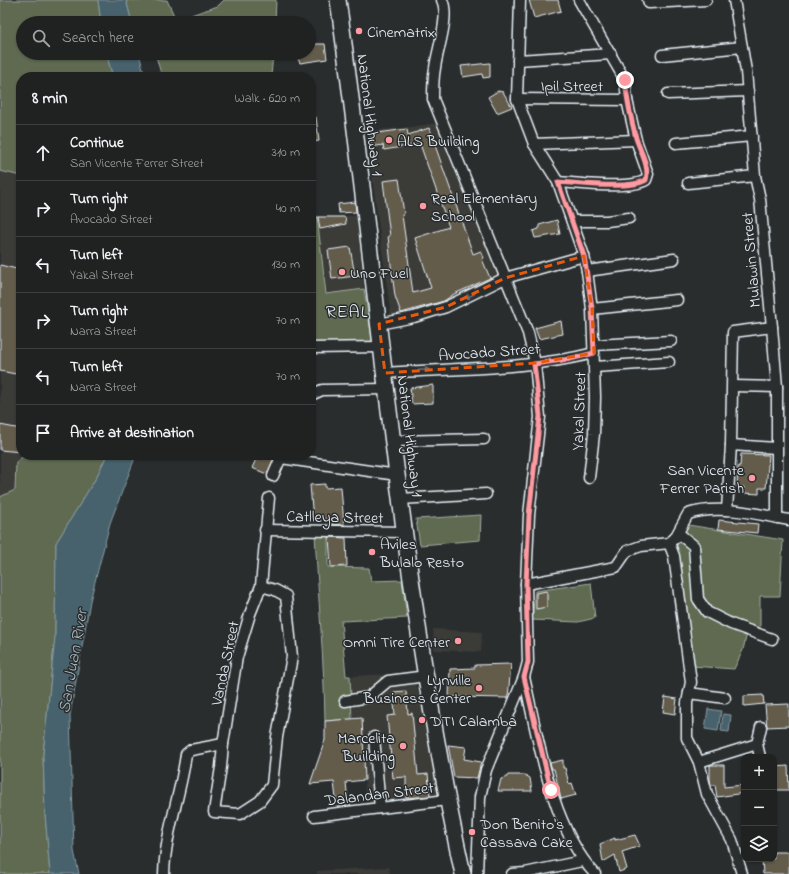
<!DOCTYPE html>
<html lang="en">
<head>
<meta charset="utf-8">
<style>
  body { margin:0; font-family:"Indie Flower",sans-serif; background:#2d2f2f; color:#f1f3f6 }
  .controls { position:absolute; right:12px; bottom:12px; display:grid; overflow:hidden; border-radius:8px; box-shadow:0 1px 3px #0004 }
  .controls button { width:36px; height:36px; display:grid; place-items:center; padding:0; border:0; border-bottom:1px solid #3d3f40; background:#202222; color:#f1f3f6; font:20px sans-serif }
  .stop { position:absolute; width:12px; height:12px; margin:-9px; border:3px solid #ff9aa2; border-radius:50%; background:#fff }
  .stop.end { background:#ff9aa2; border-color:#fff; box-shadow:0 1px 4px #0008 }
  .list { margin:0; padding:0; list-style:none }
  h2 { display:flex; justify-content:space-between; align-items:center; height:52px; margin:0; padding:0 16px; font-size:17px }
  h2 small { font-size:13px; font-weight:400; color:#a2a4a5 }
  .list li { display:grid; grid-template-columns:26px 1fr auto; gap:12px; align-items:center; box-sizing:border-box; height:56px; padding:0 16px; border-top:1px solid #3d3f40 }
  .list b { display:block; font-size:15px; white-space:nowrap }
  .list p { margin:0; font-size:13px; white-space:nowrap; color:#a2a4a5 }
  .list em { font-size:13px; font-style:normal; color:#a2a4a5 }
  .icon { flex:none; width:22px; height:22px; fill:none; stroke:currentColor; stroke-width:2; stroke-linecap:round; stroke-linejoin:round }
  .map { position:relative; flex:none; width:789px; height:874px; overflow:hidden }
  .search { position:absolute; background:#202222; box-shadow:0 1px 3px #0004; left:16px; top:16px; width:300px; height:44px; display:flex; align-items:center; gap:10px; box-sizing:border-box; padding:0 14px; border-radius:22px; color:#a2a4a5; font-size:15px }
  .panel { position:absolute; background:#202222; box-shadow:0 1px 3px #0004; left:16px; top:72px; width:300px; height:388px; border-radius:16px }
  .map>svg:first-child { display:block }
</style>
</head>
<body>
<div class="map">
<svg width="789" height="874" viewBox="0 0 789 874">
  <rect width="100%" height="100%" fill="#2a2d2e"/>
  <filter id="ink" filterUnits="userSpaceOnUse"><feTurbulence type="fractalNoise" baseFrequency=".025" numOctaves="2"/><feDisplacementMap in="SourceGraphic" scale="8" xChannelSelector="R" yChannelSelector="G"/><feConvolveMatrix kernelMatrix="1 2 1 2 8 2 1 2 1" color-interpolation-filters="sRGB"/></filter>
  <g filter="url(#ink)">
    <g fill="#3b3b37">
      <polygon points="436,123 499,277 438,305 391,318 366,131 413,127"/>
      <polygon points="0,171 21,176 21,455 25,455 16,462 15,490 0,497"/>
      <polygon points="317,216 357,216 364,289 326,295"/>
      <polygon points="433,629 482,632 481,652 434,650"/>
      <polygon points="413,673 423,708 439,806 366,813 362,718 352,719 350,676"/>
      <polygon points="389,867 390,874 317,874 317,871"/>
    </g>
    <g fill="#5e6a51" stroke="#a3aea4">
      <polygon points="0,0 98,0 101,23 23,23 23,53 106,53 113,77 21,77 21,176 0,171"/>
      <polygon points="126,0 167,0 176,20 218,6 224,0 276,0 275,23 132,23"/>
      <polygon points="155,53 273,53 271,77 162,77"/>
      <polygon points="311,216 317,216 326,294 364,289 373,344 311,345"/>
      <polygon points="25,455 107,455 96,478 56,543 55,637 43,755 45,813 50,874 0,874 0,497 15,490 16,462"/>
      <polygon points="481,515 480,540 420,545 416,519"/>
      <polygon points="688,525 783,540 780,596 760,596 760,632 746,637 743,650 734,669 692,666 681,563 677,545"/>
      <path d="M315 533H328V567L369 568 371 581 402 580 407 618 341 621 346 676H350L352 719 325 721C324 658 318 596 315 533Z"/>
      <polygon points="591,583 595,618 578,622 532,620 535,591"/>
    </g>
    <g fill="#47626c" stroke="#879ba4">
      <polygon points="98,0 126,0 132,23 101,23"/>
      <polygon points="106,53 139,53 145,77 113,77"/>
      <polygon points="107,455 136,455 110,523 90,601 70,715 74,851 79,874 50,874 45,813 43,755 55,637 56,543 96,478"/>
      <polygon points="708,709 721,711 718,731 705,729"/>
      <polygon points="723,714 731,715 729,732 721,731"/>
    </g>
    <g fill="#635b4b" stroke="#e8f1f8">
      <polygon points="529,0 558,0 561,11 534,18"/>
      <polygon points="309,44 325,44 327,59 300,63 295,53 309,53"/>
      <polygon points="490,63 490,77 483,78 482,74 463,77 461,66"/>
      <polygon points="498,91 503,92 512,107 497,113 488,97"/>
      <polygon points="311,117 316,117 319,141 311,142"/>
      <polygon points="429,128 473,254 481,251 484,258 482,259 490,278 454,294 444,301 401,313 395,296 391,265 388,236 390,236 383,181 399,179 404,214 402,215 413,293 431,288 415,238 449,227 420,144 384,150 383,145 371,147 370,134 407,129 408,135"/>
      <polygon points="355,202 356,212 339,213 338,204"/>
      <polygon points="318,217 345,217 346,224 320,229"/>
      <polygon points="557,220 560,234 535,238 533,231 539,229 539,225"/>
      <polygon points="350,247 355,276 332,279 328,250"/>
      <polygon points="0,265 21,270 21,375 0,371"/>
      <polygon points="561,321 563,334 539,339 535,328"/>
      <polygon points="433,385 433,403 412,404 410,388"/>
      <polygon points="0,425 21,429 21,452 0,450"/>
      <polygon points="741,454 769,455 766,488 759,488 759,494 744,493 744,487 737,487 738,466 740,466"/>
      <polygon points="258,455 275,455 267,474 252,468"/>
      <polygon points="325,484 325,488 341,487 344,525 329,524 329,519 313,520 310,485"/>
      <polygon points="719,520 758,524 757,533 718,529"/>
      <polygon points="329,537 346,538 347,566 331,567"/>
      <polygon points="547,591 547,607 536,609 536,593"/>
      <polygon points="511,664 508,698 449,697 450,669 475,668 475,665"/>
      <polygon points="406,691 408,714 412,713 418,775 428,774 430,796 406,798 406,777 393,778 387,716 395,715 393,692"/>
      <polygon points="763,695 764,704 744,706 744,696"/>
      <polygon points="665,697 677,699 675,714 663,712"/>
      <polygon points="789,704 789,726 767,727 765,705"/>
      <polygon points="362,718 365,780 346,782 348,803 336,799 334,782 310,784 325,740 325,721"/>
      <polygon points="448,745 466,747 464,759 481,762 477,778 454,777"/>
      <polygon points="563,760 563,768 565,768 569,784 572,783 576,795 561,799 554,769 552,769 550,763"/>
      <polygon points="710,765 724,765 724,787 744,785 744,793 717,797 715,785 711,785 710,780"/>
      <polygon points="788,766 789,790 776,790 774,767"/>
      <polygon points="508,775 525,775 530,778 532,791 498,791 501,779 506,778"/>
      <polygon points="635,835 640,846 622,852 627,869 619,872 615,855 603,862 600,844 615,838 615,840"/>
      <polygon points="774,852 789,852 789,874 763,874 762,859 774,859"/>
    </g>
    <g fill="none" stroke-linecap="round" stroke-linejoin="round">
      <defs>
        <g id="minor">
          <path d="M442 0C450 17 437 50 435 68 433 78 433 89 433 99L528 333 535 363 540 417 529 515 526 584 528 662 524 677C538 738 551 827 595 874"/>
          <polyline points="520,0 517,99 534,144 558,182 584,256 587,271 592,309 595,397 594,434 589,478"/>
          <polyline points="648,0 649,3 706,0"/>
          <polyline points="734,0 746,71 755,176 760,199 772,327 777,387 777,518"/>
          <polyline points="662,55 742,47"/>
          <polyline points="518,60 611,54"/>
          <polyline points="668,94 748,91"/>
          <polyline points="517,99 627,100"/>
          <polyline points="676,143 752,136"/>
          <polyline points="534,144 636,140"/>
          <path d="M558 182C579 183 629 190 646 180L648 174 636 140 627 100 625 80 579 0"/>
          <polyline points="688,183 755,176"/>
          <polyline points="572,221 607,221 629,218"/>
          <polyline points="587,271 674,259"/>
          <polyline points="592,309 677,300"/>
          <polyline points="379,324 414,317 446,307 505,278 584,256"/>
          <polyline points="594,345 671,341"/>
          <polyline points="311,348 381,347"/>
          <polyline points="595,367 669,362"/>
          <path d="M385 373C454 368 527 370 594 353"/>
          <polyline points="733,386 777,387"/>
          <polyline points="311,395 322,390 386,389"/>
          <polyline points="394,441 484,439"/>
          <polyline points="731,445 776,448"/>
          <polyline points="281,458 397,475"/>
          <polyline points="273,476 282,455"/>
          <polyline points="400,499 486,494"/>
          <polyline points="727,510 731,445 733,332 772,327"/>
          <polyline points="265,530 405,532"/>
          <polyline points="678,533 694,546 698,599 707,612 731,624 772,639"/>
          <polyline points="669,543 674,556 691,682 687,703 687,738 699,762 707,794 732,840 742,874"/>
          <path d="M526 584 616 567 627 551 641 546 669 543 675 538 688 514C719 504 758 514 789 520"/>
          <polyline points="261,586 275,590 286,596 292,657 277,737 272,785 260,801 240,814 214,812 221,767 223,744 237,657 250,614 261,586 269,498"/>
          <polyline points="689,693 725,698"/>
          <polyline points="345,701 369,697 388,681 426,676"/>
          <polyline points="374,737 380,808"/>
          <polyline points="760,757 757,744 761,727"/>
          <polyline points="699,762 757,744"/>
          <polyline points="314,816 447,800"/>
          <path d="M164 874C165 833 181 794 186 754L191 750 223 744"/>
          <polyline points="477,874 480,797 486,770 524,677"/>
          <polyline points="512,874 525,873 582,861"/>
        </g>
        <path id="highway" d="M338 0C379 291 400 586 463 874"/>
      </defs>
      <use href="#minor" stroke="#e8f1f8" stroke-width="13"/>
      <use href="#highway" stroke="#e8f1f8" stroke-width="18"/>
      <use href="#minor" stroke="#2a2d2e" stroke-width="10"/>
      <use href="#highway" stroke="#2a2d2e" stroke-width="15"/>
    </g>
    <defs><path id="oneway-solid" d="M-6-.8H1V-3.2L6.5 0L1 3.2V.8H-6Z"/></defs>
    <g fill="#6c7275">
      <use href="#oneway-solid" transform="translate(470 296) rotate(154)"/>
      <use href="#oneway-solid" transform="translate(424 370) rotate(-4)"/>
    </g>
  </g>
  <g fill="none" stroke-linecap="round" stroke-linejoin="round" filter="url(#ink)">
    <path stroke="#ff9aa2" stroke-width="5" d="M551 790 524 677 528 662 526 584 529 515 540 416 534 364 570 359 594 353 592 308 584 256 558 182C579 183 629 190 646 180 650 167 640 151 636 138 631 119 627 100 625 80"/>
  </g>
  <path fill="none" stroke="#e8590c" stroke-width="3" stroke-dasharray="8 5" stroke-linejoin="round" d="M584 256 592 309 594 353 535 363 385 373 379 324 446 307 505 278Z"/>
  <g fill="#ff9aa2" stroke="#2a2d2e" stroke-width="1.5">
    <circle cx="359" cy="31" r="4"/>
    <circle cx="389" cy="140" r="4"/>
    <circle cx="423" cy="206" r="4"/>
    <circle cx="342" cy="272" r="4"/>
    <circle cx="752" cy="478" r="4"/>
    <circle cx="372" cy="552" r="4"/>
    <circle cx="458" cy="641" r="4"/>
    <circle cx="479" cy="688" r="4"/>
    <circle cx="422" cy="720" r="4"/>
    <circle cx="403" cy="746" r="4"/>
    <circle cx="472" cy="832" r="4"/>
  </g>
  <g text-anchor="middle" stroke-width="3" stroke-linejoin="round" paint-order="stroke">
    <g font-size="16" fill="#e8f1f8" stroke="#2a2d2e" text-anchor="start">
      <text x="367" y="37">Cinematrix</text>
      <text x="397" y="146">ALS Building</text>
      <text x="431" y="203">Real Elementary<tspan x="431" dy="18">School</tspan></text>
      <text x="350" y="278">Uno Fuel</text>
      <text x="744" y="475" text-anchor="end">San Vicente<tspan x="744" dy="18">Ferrer Parish</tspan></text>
      <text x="380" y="549">Aviles<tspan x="380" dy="18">Bulalo Resto</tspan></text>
      <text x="450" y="647" text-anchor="end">Omni Tire Center</text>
      <text x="471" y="685" text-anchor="end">Lynville<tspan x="471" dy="18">Business Center</tspan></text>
      <text x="430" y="726">DTI Calamba</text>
      <text x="395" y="743" text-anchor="end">Marcelita<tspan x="395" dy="18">Building</tspan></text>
      <text x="480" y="829">Don Benito's<tspan x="480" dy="18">Cassava Cake</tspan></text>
    </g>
    <g font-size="16" fill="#e8f1f8" stroke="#2a2d2e">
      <text x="572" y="91">Ipil Street</text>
      <text transform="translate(371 115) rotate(83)" y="6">National Highway 1</text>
      <text transform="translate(750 260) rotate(-95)" y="6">Mulawin Street</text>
      <text transform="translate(489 351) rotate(-4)" y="6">Avocado Street</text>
      <text transform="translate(578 411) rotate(-88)" y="6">Yakal Street</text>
      <text transform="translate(411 436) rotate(83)" y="6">National Highway 1</text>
      <text transform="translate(335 516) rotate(1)" y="6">Catlleya Street</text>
      <text transform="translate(224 663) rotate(-78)" y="6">Vanda Street</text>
      <text transform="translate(379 793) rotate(-7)" y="6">Dalandan Street</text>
    </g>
    <g font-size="17" font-style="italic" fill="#a8b8c0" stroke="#2a2d2e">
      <text transform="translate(72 661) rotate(-80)" y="6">San Juan River</text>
    </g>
    <g font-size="18" letter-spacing="1" fill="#e8f1f8" stroke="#2a2d2e">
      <text x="347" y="317">REAL</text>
    </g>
  </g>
</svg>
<div class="controls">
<button>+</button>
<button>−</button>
<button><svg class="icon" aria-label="layers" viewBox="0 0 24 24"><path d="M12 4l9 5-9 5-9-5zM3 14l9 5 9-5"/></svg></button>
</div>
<div class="stop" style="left:551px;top:790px"></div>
<div class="stop end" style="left:625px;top:80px"></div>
<div class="search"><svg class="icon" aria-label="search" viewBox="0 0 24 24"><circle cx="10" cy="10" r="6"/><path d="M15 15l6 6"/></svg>Search here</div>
<section class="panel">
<h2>8 min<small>Walk · 620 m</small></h2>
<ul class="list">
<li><svg class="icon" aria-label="ahead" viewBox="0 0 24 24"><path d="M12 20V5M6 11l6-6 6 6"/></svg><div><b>Continue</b><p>San Vicente Ferrer Street</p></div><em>310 m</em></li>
<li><svg class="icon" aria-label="right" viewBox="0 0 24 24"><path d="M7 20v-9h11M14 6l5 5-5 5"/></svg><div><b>Turn right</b><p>Avocado Street</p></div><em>40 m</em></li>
<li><svg class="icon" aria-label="left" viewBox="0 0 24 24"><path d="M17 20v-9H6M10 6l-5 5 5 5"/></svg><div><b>Turn left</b><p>Yakal Street</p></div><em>130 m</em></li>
<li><svg class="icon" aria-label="right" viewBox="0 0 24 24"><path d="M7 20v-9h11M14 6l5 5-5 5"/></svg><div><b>Turn right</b><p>Narra Street</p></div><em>70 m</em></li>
<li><svg class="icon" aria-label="left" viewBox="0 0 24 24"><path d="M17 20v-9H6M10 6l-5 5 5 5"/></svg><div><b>Turn left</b><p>Narra Street</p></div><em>70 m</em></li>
<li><svg class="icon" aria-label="arrive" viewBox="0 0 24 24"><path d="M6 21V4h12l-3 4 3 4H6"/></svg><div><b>Arrive at destination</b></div></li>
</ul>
</section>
</div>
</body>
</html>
